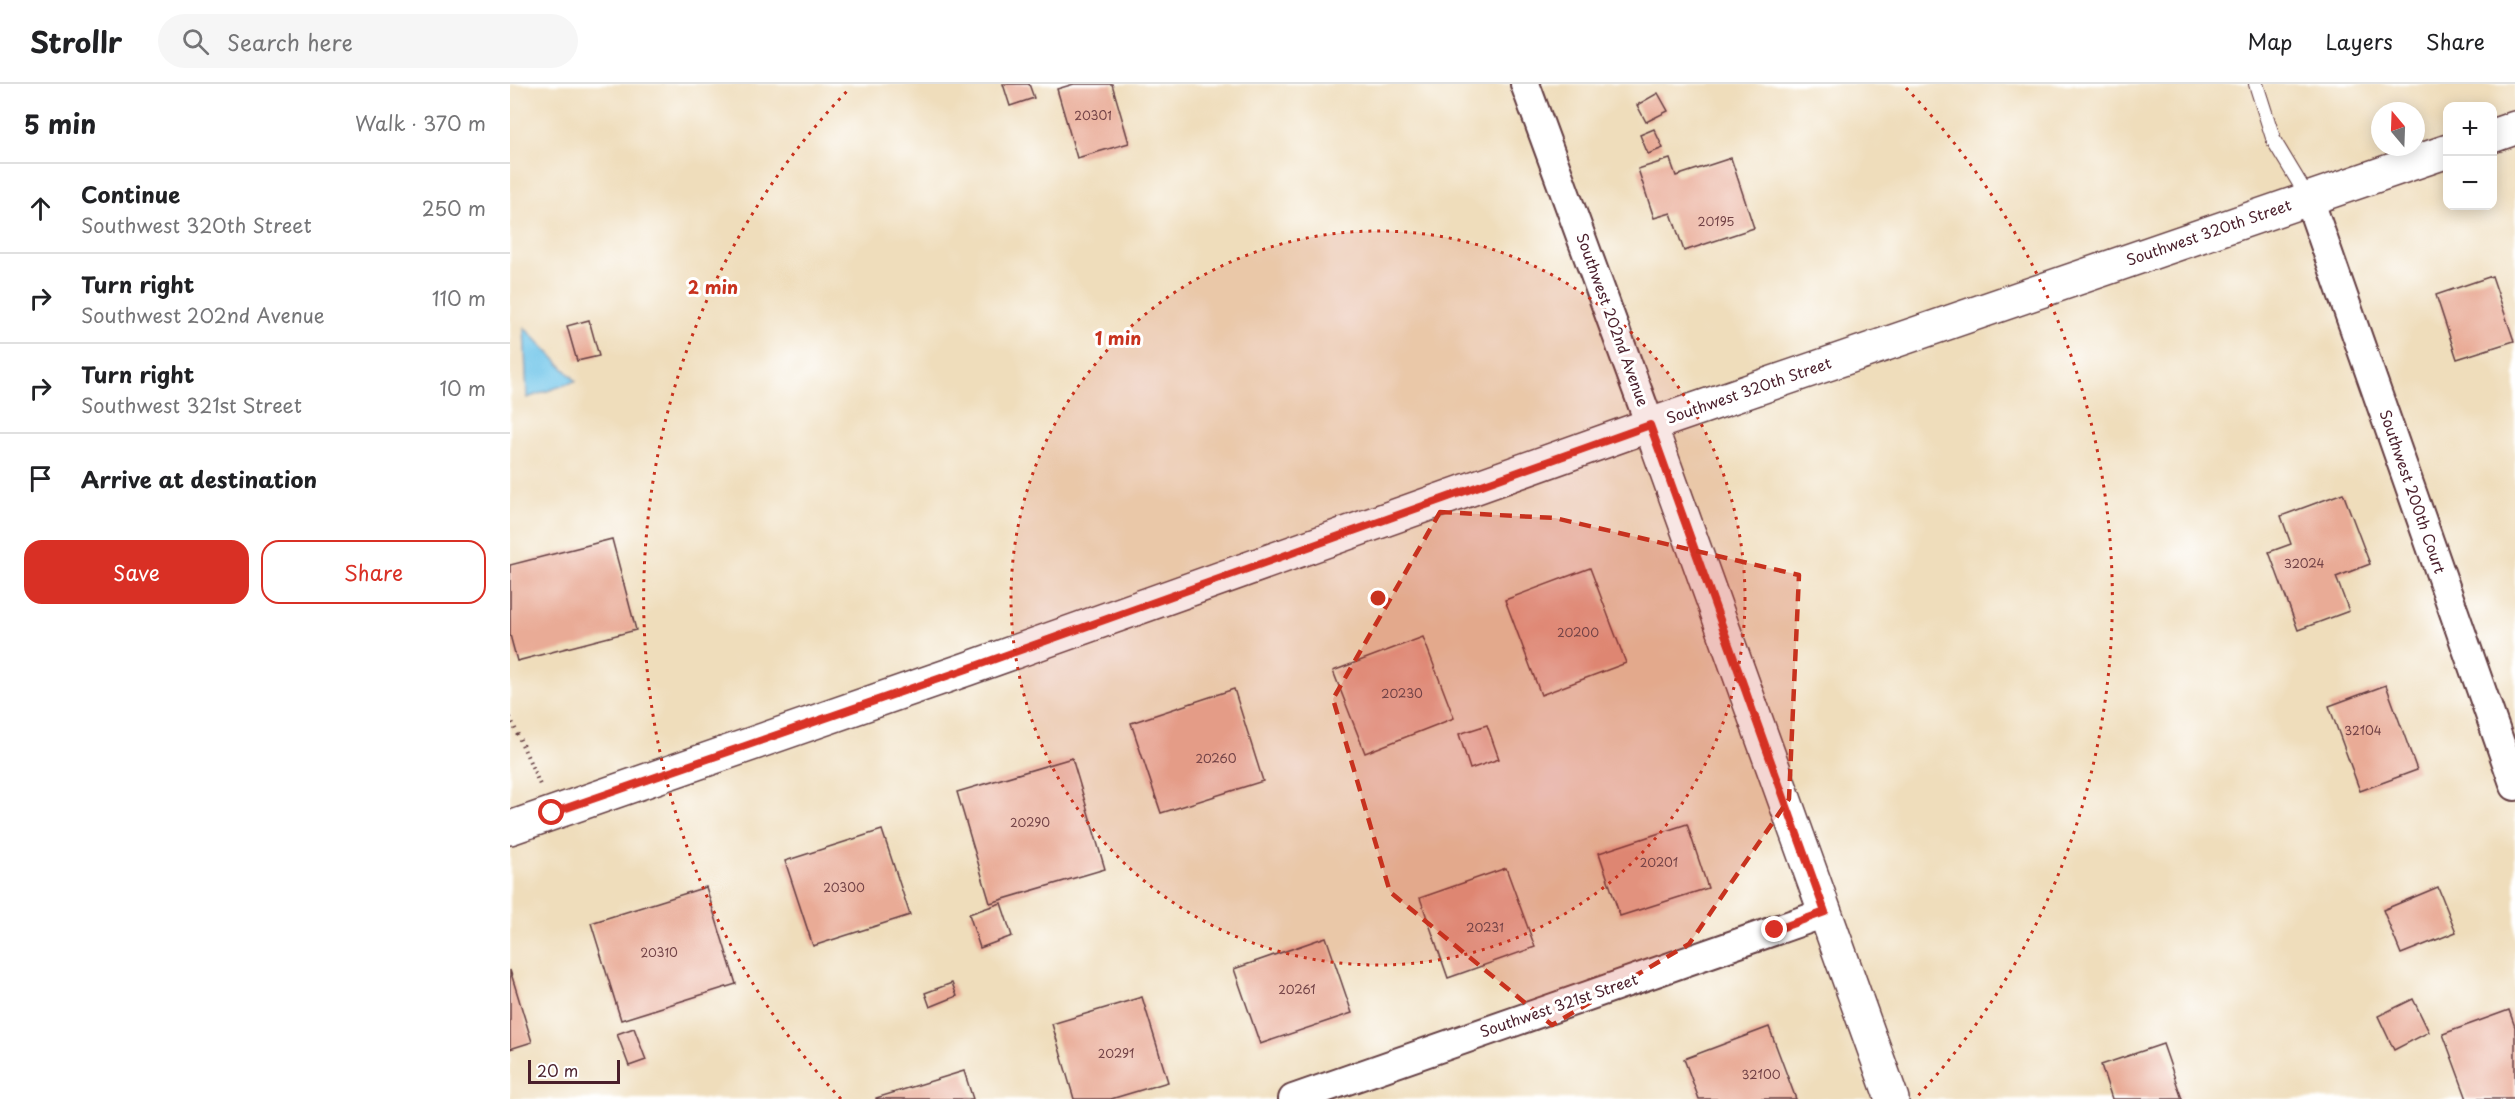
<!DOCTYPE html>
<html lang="en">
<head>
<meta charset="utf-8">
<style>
  body { margin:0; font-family:"Playpen Sans",sans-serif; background:#f6f6f6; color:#202124 }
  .controls { position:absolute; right:18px; top:18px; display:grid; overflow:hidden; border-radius:12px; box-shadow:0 3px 15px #0003 }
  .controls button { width:54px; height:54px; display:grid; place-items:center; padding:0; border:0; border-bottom:2px solid #e0e0e0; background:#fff; color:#202124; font:30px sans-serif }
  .compass { position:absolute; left:1861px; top:18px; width:54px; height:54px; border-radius:50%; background:#fff; box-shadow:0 3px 15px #0003; rotate:341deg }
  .scale { position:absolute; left:18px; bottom:15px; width:92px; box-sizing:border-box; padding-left:6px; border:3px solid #4a1f2b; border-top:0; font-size:16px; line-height:21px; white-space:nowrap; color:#4a1f2b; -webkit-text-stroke:4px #fff; paint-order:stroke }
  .stop { position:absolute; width:18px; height:18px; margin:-14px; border:4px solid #d93025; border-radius:50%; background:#fff }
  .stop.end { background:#d93025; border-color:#fff; box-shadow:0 2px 6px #0008 }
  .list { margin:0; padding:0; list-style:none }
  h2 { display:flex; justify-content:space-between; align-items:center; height:78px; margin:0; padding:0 24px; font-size:26px }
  h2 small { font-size:20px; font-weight:400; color:#757577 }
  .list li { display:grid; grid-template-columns:39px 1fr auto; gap:18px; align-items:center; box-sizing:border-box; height:90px; padding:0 24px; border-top:2px solid #e0e0e0 }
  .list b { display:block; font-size:22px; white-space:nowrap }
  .list p { margin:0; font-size:20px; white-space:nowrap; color:#757577 }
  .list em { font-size:20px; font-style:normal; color:#757577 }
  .actions { display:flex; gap:12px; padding:18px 24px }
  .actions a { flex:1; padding:14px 0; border:2px solid #d93025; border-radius:18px; text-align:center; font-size:21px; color:#d93025 }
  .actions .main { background:#d93025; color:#fff }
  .icon { flex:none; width:33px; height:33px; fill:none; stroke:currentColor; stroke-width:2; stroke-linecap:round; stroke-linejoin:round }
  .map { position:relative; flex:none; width:2005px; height:1015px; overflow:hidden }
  header { display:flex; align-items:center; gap:36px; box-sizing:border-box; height:84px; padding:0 30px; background:#fff; border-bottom:2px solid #e0e0e0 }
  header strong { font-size:28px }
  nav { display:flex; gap:33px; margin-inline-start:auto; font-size:21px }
  .search { width:420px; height:54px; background:#f6f6f6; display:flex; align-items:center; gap:15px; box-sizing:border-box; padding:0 21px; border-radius:33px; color:#757577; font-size:22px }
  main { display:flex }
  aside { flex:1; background:#fff }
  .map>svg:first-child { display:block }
</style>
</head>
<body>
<header>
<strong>Strollr</strong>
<div class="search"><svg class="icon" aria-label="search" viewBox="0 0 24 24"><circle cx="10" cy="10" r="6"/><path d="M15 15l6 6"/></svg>Search here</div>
<nav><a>Map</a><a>Layers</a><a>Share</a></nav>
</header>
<main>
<aside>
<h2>5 min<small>Walk · 370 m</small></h2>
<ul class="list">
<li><svg class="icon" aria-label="ahead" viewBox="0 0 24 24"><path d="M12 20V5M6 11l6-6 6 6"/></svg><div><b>Continue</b><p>Southwest 320th Street</p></div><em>250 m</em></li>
<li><svg class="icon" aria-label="right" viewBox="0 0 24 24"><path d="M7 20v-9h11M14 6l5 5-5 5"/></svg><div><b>Turn right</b><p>Southwest 202nd Avenue</p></div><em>110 m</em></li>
<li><svg class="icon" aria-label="right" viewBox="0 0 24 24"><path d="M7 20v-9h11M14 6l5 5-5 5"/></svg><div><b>Turn right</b><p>Southwest 321st Street</p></div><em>10 m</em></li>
<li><svg class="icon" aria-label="arrive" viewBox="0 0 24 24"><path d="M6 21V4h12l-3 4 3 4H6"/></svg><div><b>Arrive at destination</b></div></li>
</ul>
<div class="actions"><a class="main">Save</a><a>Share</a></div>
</aside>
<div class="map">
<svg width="2005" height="1015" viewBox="0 0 2005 1015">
  <rect width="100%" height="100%" fill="#fff"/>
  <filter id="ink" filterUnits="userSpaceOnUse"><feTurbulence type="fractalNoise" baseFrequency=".0167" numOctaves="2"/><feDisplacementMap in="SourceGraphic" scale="12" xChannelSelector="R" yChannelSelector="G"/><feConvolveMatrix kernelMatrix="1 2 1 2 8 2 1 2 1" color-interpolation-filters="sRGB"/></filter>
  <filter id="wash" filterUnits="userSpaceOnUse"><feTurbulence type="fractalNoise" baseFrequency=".008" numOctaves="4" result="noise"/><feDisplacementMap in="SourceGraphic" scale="24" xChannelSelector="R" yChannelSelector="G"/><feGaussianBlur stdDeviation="1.35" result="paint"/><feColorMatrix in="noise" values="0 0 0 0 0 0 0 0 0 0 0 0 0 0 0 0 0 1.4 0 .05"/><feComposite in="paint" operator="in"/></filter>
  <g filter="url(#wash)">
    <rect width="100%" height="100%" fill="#efddbb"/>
    <polygon fill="#6bc3e8" stroke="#5a718a" stroke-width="1.5" points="14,243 66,297 17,314"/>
    <g id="blocks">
      <g fill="#e9ab96">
        <polygon points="493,0 519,0 524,14 500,22"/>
        <polygon points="564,0 602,0 619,59 567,74 547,5"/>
        <polygon points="1148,9 1158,27 1136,38 1127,21"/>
        <polygon points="1144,45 1153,64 1138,70 1130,51"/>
        <polygon points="1221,74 1244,144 1174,167 1161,129 1144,134 1128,85 1160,75 1166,92"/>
        <polygon points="1982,192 2004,257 1947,275 1926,211"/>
        <polygon points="79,236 89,272 67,277 57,242"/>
        <polygon points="1833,409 1860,480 1826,493 1839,527 1788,546 1759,468 1781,460 1771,432"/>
        <polygon points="102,455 126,546 7,577 0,551 0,481"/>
        <polygon points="1080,484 1116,579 1031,611 995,516"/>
        <polygon points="913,553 944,634 855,669 823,587"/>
        <polygon points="1876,601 1907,686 1850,707 1819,622"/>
        <polygon points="724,605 753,697 651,729 621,639"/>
        <polygon points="977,641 989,675 960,685 949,650"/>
        <polygon points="562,674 595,785 480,819 447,708"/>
        <polygon points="1177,740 1198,804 1110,832 1089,769"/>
        <polygon points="372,746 400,831 303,862 275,777"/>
        <polygon points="996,784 1025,863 938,894 910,814"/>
        <polygon points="196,803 226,900 111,936 81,839"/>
        <polygon points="1928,803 1946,848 1891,870 1873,826"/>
        <polygon points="491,819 502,852 470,864 459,830"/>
        <polygon points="816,853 842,929 750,960 724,885"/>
        <polygon points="0,886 22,958 0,965"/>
        <polygon points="442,899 447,912 420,923 415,909"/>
        <polygon points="632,913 658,998 601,1015 564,1015 542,940"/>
        <polygon points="1903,915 1919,948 1884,966 1868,932"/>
        <polygon points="1999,926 2005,943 2005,1015 1957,1015 1933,950"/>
        <polygon points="1259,943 1286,1015 1189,1015 1174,975"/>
        <polygon points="124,944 136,976 119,982 107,950"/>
        <polygon points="1653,960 1672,1015 1602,1015 1591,981"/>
        <polygon points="454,987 463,1015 366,1015 366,1014"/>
      </g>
    </g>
  </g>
  <g filter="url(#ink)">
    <use href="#blocks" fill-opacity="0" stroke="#633c41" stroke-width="1.5"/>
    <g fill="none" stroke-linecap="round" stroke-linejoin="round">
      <defs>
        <polyline id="service" points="1746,0 1764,57 1799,115"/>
        <g id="minor">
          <polyline points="1015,0 1140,341"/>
          <polyline points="1799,115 2005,702"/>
          <polyline points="783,1015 1315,829"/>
        </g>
        <g id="tertiary">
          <polyline points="1982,52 2005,44"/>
          <polyline points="1140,341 1382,1015"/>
          <polyline points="0,744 457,585 1140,341 1938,67"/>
        </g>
      </defs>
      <use href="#service" stroke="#633c41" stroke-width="16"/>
      <use href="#minor" stroke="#633c41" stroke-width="32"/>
      <use href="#tertiary" stroke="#633c41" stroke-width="36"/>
      <polyline stroke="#633c41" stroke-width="4" stroke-dasharray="1.5 4.5" stroke-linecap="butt" points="0,633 30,701"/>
      <use href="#service" stroke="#fff" stroke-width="14"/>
      <use href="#minor" stroke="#fff" stroke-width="28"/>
      <use href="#tertiary" stroke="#fff" stroke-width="33"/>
    </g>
  </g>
  <g fill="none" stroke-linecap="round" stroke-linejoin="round" filter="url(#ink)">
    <polyline stroke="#d93025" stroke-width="8" points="42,729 457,585 1140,341 1315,828 1265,846"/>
  </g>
  <path fill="#c8321e" fill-opacity="0.2" stroke="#c8321e" stroke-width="4.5" stroke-dasharray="12 8" stroke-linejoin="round" d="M930 428 1045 434 1289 491 1279 715 1179 860 1042 941 880 808 823 615Z"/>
  <circle cx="868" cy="514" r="367" fill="#c8321e" fill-opacity=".12"/>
  <g fill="none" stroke="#c8321e" stroke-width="3" stroke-dasharray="3 6">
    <circle cx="868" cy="514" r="367"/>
    <path d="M331 1015A734 734 0 0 1 340 4M1396 4A734 734 0 0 1 1405 1015"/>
  </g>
  <g text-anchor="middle" stroke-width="6" stroke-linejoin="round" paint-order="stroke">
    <g font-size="12" fill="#724246">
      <text x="583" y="36">20301</text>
      <text x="1206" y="142">20195</text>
      <text x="1794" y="484">32024</text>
      <text x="1068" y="553">20200</text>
      <text x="892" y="614">20230</text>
      <text x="1853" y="651">32104</text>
      <text x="706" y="679">20260</text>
      <text x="520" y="743">20290</text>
      <text x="1149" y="783">20201</text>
      <text x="334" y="808">20300</text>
      <text x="975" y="848">20231</text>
      <text x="149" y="873">20310</text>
      <text x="787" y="910">20261</text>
      <text x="606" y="974">20291</text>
      <text x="1251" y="995">32100</text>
    </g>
    <g font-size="15" fill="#4a1f2b" stroke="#fff">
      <text transform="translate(1699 149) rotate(-19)" y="5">Southwest 320th Street</text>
      <text transform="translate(1102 236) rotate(70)" y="5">Southwest 202nd Avenue</text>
      <text transform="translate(1239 307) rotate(-19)" y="5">Southwest 320th Street</text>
      <text transform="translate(1902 408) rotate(71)" y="5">Southwest 200th Court</text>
      <text transform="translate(1049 922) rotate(-19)" y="5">Southwest 321st Street</text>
    </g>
  </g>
  <circle cx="868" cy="514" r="9" fill="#c8321e" stroke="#fff" stroke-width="3"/>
  <g font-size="18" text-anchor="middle" font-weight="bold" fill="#c8321e" stroke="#fff" stroke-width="6" stroke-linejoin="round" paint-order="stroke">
    <text x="203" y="210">2 min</text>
    <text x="608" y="261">1 min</text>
  </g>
</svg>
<div class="controls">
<button>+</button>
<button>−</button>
</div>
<svg class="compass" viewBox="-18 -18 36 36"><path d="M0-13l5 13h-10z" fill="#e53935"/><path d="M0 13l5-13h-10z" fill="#757577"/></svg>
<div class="scale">20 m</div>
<div class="stop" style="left:42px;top:729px"></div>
<div class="stop end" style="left:1265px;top:846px"></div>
</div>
</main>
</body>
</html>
